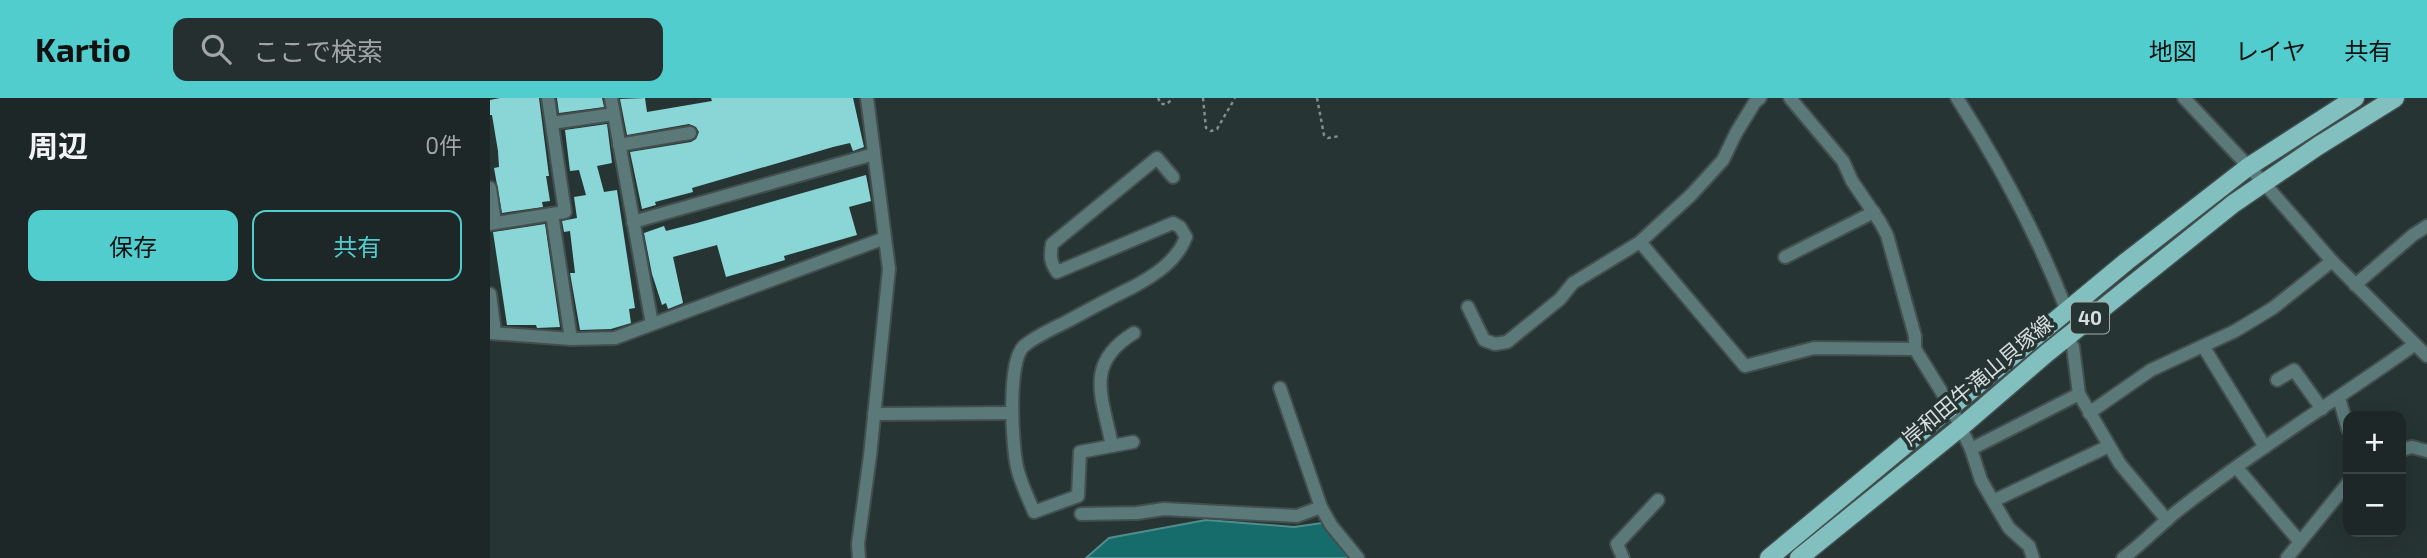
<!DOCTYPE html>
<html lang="ja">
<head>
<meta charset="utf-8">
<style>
  body { margin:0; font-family:"Exo 2","Noto Sans JP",sans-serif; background:#252f2f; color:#f1f3f6 }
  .controls { position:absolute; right:21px; bottom:21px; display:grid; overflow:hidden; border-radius:14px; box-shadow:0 7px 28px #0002 }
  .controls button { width:63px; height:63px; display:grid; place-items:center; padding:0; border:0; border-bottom:2px solid #3b4444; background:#1d2727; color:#f1f3f6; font:35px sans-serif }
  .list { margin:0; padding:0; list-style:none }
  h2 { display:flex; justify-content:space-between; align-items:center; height:91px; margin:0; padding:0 28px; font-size:30px }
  h2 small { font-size:23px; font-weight:400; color:#a0a5a7 }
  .actions { display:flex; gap:14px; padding:21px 28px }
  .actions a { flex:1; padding:16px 0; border:2px solid #52cdcd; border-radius:14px; text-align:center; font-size:24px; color:#52cdcd }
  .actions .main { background:#52cdcd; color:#111 }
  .icon { flex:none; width:38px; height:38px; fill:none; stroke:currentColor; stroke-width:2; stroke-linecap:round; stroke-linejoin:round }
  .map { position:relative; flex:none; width:1937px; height:460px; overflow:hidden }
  header { display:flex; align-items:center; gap:42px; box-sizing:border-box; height:98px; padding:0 35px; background:#52cdcd; color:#111 }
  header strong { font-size:33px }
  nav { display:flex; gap:38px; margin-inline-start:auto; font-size:24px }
  .search { width:490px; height:63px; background:#252f2f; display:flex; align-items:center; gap:18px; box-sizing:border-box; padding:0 24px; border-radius:14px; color:#a0a5a7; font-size:26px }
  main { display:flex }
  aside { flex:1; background:#1d2727 }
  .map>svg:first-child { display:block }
</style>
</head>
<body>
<header>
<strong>Kartio</strong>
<div class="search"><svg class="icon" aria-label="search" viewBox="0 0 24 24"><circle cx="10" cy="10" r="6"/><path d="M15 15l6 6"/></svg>ここで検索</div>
<nav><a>地図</a><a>レイヤ</a><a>共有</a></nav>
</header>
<main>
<aside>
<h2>周辺<small>0件</small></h2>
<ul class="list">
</ul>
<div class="actions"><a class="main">保存</a><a>共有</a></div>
</aside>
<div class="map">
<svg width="1937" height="460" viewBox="0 0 1937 460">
  <rect width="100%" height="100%" fill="#273434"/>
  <polygon fill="#166b6b" stroke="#508e8e" stroke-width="2" points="716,422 804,429 832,425 860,460 596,460 619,440"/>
  <g fill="#8ad6d6">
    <polygon points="10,0 49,0 59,78 56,78 60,103 52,104 53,109 12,115 4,70 9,69 8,53 2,17 0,17 0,2"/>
    <polygon points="67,0 112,0 114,9 69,15"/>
    <polygon points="155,0 157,14 222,3 221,0 363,0 374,49 363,53 360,45 343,49 202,90 203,94 165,104 166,107 152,111 140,54 201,44 206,41 209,34 206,29 199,26 137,37 130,1"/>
    <polygon points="117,26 122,65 107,68 114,94 127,92 145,210 139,211 141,225 121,231 90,232 80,175 85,175 80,133 74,134 72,123 87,120 84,99 96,97 89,72 80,73 75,32"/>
    <polygon points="376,77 381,103 359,109 367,137 294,158 295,162 236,179 227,147 183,159 193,205 178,211 176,205 172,207 162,176 154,135 174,128 176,133 207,125"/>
    <polygon points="55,126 70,229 47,230 46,227 17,227 3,134"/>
  </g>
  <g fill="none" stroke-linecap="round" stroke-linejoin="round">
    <defs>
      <g id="minor">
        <polyline points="58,0 75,114 62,116 81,241"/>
        <polyline points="121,0 162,226"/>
        <polyline points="1300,0 1353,63 1362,83 1390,124 1397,137 1407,173 1425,238 1425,251 1461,309 1481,351 1491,382 1503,403 1519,430 1539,448 1543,460"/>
        <path d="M1467 0C1510 67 1548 139 1577 213"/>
        <polyline points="1694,0 1773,84 1842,163 1937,258"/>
        <polyline points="62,25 124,16"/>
        <polyline points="129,47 200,35"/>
        <polyline points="0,90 5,125"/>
        <polyline points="143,124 384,56"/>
        <polyline points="0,126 62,116"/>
        <polyline points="1150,144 1255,268 1324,250 1425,251"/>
        <polyline points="1295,159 1384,114"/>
        <polyline points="1865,187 1923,137 1937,128"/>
        <polyline points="0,196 5,235"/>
        <polyline points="978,209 994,242 1005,246 1017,244 1070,201 1083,185 1150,144 1201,97 1233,62 1246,35 1265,4 1270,0"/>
        <polyline points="0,235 81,241 125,240 395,140"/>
        <polyline points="1577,238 1583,249 1589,296 1630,366 1677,422"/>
        <polyline points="1713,248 1775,349"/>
        <polyline points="1787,282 1804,272 1832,311"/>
        <polyline points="790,290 831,409 841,427 868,460"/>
        <polyline points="1849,300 1858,331"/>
        <polyline points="1599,315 1661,272 1745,233 1783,210 1842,163"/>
        <polyline points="384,316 522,315"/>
        <path d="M643 344 590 354 588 398 544 414C538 399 530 384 527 369 522 347 517 262 534 248 546 238 562 231 576 224 598 212 620 200 643 189 665 177 687 163 696 139L690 129 683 125 567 174C560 164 560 158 562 146L667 60 683 79"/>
        <path d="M622 348C613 300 593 266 644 235"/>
        <polyline points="1481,351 1589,296"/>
        <polyline points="1911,352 1922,349 1937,353"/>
        <polyline points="1747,370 1810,444"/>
        <polyline points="1503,403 1619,348"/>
        <polyline points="591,416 647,415 674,411 807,418 831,409"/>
        <polyline points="369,460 368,446 380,358 399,171 377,0"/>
        <polyline points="1133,460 1127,446 1168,402"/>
        <path d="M1633 460C1652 446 1668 429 1686 414 1762 354 1845 303 1924 247"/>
        <polyline points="1797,460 1858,385"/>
      </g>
      <g id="primary">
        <polyline points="1279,460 1637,163 1758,69 1865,0"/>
        <polyline points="1309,460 1471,329 1557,255 1743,106 1828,48 1905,0"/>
      </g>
    </defs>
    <use href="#minor" stroke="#434f4f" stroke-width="16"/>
    <use href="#primary" stroke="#434f4f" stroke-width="21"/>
    <g stroke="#838d8d" stroke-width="2.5" stroke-dasharray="3.5 3.5" stroke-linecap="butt">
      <polyline points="668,0 671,6 677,6 683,0"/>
      <polyline points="713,0 716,30 721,33 727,31 745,0"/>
      <polyline points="827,0 834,37 838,40 850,38"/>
    </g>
    <use href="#minor" stroke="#5b7979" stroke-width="12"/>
    <use href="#primary" stroke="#82c0c0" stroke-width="18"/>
  </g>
  <g text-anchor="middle" stroke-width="7" stroke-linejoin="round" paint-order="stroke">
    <rect fill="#273434" stroke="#a2acab" stroke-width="2" x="1581" y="204.5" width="38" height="31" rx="5"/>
    <g font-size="19" font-weight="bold" fill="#d7dfde">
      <text x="1600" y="227">40</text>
    </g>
    <g font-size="21" fill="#d7dfde" stroke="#273434">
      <text transform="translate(1488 283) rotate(-40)" y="7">岸和田牛滝山貝塚線</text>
    </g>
  </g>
</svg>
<div class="controls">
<button>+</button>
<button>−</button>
</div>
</div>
</main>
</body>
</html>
